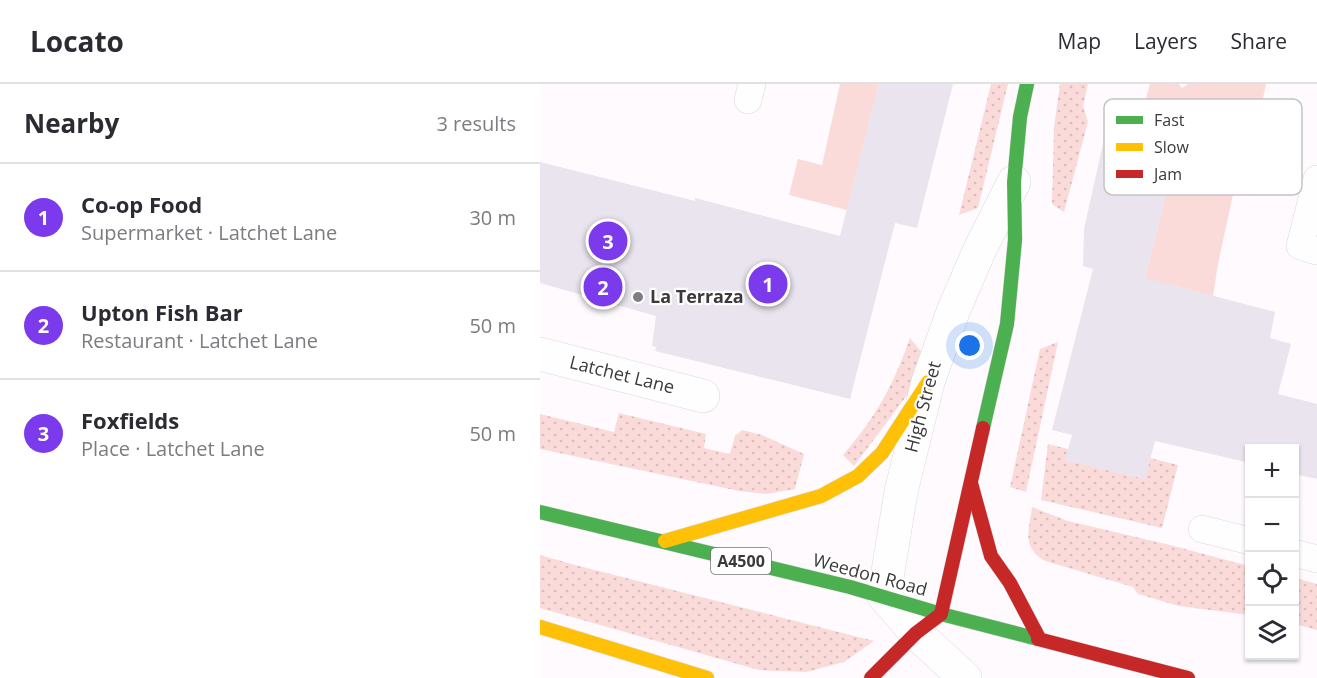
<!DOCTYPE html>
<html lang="en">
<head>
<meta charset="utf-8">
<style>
  body { margin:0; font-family:"Open Sans",sans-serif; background:#f7f7f7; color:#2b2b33 }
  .controls { position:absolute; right:18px; bottom:18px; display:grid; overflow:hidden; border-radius:0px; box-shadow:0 2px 4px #0004 }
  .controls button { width:54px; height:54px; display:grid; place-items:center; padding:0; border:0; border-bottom:2px solid #e1e1e2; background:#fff; color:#2b2b33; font:30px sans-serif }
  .you { position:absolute; left:430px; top:262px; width:21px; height:21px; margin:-15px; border:4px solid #fff; border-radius:50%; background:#1a73e8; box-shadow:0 0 0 9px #1a73e833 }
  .badge { display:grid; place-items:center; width:39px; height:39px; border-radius:50%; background:#7c3aed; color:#fff; font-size:20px; font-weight:700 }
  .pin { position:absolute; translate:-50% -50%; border:3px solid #fff; box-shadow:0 2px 6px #0006 }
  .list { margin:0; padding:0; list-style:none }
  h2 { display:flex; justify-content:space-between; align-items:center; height:78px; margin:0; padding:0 24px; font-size:26px }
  h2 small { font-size:20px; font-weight:400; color:#7c7c81 }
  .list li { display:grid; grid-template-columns:39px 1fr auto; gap:18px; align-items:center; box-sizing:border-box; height:108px; padding:0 24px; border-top:2px solid #e1e1e2 }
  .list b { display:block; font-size:22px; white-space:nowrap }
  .list p { margin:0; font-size:20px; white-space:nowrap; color:#7c7c81 }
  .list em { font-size:20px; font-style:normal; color:#7c7c81 }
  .icon { flex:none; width:33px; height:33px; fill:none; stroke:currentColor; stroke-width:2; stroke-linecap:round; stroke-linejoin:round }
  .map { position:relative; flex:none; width:777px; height:594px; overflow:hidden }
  header { display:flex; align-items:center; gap:36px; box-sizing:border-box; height:84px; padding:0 30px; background:#fff; border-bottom:2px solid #e1e1e2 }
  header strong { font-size:28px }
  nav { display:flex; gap:33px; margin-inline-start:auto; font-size:21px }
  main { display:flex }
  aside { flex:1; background:#fff }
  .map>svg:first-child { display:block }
</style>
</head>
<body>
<header>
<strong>Locato</strong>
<nav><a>Map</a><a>Layers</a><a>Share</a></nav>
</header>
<main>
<aside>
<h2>Nearby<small>3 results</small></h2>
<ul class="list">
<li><span class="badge">1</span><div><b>Co-op Food</b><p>Supermarket · Latchet Lane</p></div><em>30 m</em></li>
<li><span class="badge">2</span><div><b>Upton Fish Bar</b><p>Restaurant · Latchet Lane</p></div><em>50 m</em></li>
<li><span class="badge">3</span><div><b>Foxfields</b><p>Place · Latchet Lane</p></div><em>50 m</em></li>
</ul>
</aside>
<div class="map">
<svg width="777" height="594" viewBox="0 0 777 594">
  <defs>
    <pattern id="grass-dots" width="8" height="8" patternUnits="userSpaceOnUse" patternTransform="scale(1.5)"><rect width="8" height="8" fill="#fbdbda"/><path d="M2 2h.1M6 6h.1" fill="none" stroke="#d8bdbc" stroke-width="1.8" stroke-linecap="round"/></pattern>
  </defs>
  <rect width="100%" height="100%" fill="#fefafd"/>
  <g fill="url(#grass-dots)">
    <polygon points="451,0 468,0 438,124 419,131"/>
    <polygon points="520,0 548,0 543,22 548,38 524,128 512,120 514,43"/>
    <path d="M370 254 385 272 374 302 314 382 303 371C337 331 352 304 370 254Z"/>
    <polygon points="518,258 486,408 470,403 500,265"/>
    <polygon points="79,329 166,350 164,364 190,370 195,352 202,346 222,351 264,370 255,405 227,410 199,407 0,365 0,330 74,348"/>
    <polygon points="508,360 528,365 526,376 605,395 610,374 638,381 622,444 501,416"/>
    <path d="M492 423 528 437 630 461 709 482V531L639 522 598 510 593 503 505 477C481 463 489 447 492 423Z"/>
    <polygon points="0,471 35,481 334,557 304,578 266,588 219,586 0,524"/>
    <polygon points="755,494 777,500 777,546 755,540"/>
  </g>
  <g fill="#fbdbda">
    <polygon points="300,0 339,0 307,126 249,111 258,75 282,81"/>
    <polygon points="610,0 639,0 642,4 648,0 726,0 715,52 682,43 678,53 616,37 617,32 602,28"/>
    <polygon points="640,54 702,69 678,180 673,212 631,201 604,198"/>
  </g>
  <g fill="#e9e4ed">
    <polygon points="339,0 413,0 377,144 355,139 310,315 115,267 116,263 112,262 116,232 0,199 0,78 155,117 155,114 300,152"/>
    <polygon points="569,33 640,54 605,194 735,228 730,254 751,260 738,310 777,320 777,395 754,390 754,364 710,364 710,379 615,357 605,395 525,376 532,351 512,346 553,185 543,182 544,145"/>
  </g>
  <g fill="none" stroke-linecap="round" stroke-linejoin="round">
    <defs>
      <g id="lane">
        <polyline points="208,16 212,0"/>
        <polyline points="777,95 760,162 777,167"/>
        <polyline points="662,445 710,457"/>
        <polyline points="754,469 777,475"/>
      </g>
      <g id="street">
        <polyline points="0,270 163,312"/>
        <polyline points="425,594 376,549 344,512 361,408 388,298 414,225 440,165 474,98"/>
      </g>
      <g id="fast">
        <polyline points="443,344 467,240 475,156 474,98 480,33 487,0"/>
        <polyline points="0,428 310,503 401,530 498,555"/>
      </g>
      <g id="slow">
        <polyline points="125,457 281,412 318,392 342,369 388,298"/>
        <polyline points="0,543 167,594"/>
      </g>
      <g id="jam">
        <polyline points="431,399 451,472 470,499 499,554"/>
        <polyline points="498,555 648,594"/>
        <polyline points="331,594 376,549 401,530 443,344"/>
      </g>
    </defs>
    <use href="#lane" stroke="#dbd8db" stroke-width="28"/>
    <use href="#street" stroke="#dbd8db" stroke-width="34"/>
    <use href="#fast" stroke="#dbd8db" stroke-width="15"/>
    <use href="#slow" stroke="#dbd8db" stroke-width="15"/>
    <use href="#jam" stroke="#dbd8db" stroke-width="15"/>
    <use href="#lane" stroke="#fffeff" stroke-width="27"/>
    <use href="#street" stroke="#fffeff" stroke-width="33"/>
    <use href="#fast" stroke="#4caf50" stroke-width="14"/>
    <use href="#slow" stroke="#ffc107" stroke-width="14"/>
    <use href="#jam" stroke="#c62828" stroke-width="14"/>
  </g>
  <circle fill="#7f7d7f" stroke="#fff" stroke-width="2" cx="98" cy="213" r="6"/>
  <g text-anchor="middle" stroke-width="4.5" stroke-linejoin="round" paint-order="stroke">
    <rect fill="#fff" stroke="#767476" stroke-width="1.5" x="171" y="464" width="60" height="26" rx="4.5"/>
    <g font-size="16" font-weight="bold" fill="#3b393b">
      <text x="201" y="483">A4500</text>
    </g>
    <g font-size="18" font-weight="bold" fill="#3b393b" stroke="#fff" text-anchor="start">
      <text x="110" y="219">La Terraza</text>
    </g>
    <g font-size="18" fill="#3b393b" stroke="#fff">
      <text transform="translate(82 291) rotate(14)" y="6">Latchet Lane</text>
      <text transform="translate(383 323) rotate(-75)" y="6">High Street</text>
      <text transform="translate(330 491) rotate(15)" y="6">Weedon Road</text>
    </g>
  </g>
  <rect x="564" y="15" width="198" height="96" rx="9" fill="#fff" stroke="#c4c4c4" stroke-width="1.5"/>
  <rect x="576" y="32" width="27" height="8" fill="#4caf50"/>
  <rect x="576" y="59" width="27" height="8" fill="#ffc107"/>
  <rect x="576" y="86" width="27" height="8" fill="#c62828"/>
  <g font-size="16" fill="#3b393b">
    <text x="614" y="42">Fast</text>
    <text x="614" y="69">Slow</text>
    <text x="614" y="96">Jam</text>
  </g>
</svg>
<div class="controls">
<button>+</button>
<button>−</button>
<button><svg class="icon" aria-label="locate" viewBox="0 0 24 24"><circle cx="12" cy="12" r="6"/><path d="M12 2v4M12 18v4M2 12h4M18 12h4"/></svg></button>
<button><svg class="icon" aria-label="layers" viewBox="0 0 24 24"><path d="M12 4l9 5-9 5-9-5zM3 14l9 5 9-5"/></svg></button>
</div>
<div class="you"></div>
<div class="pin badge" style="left:228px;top:200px">1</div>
<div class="pin badge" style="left:63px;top:203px">2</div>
<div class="pin badge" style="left:68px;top:157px">3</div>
</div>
</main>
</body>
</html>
